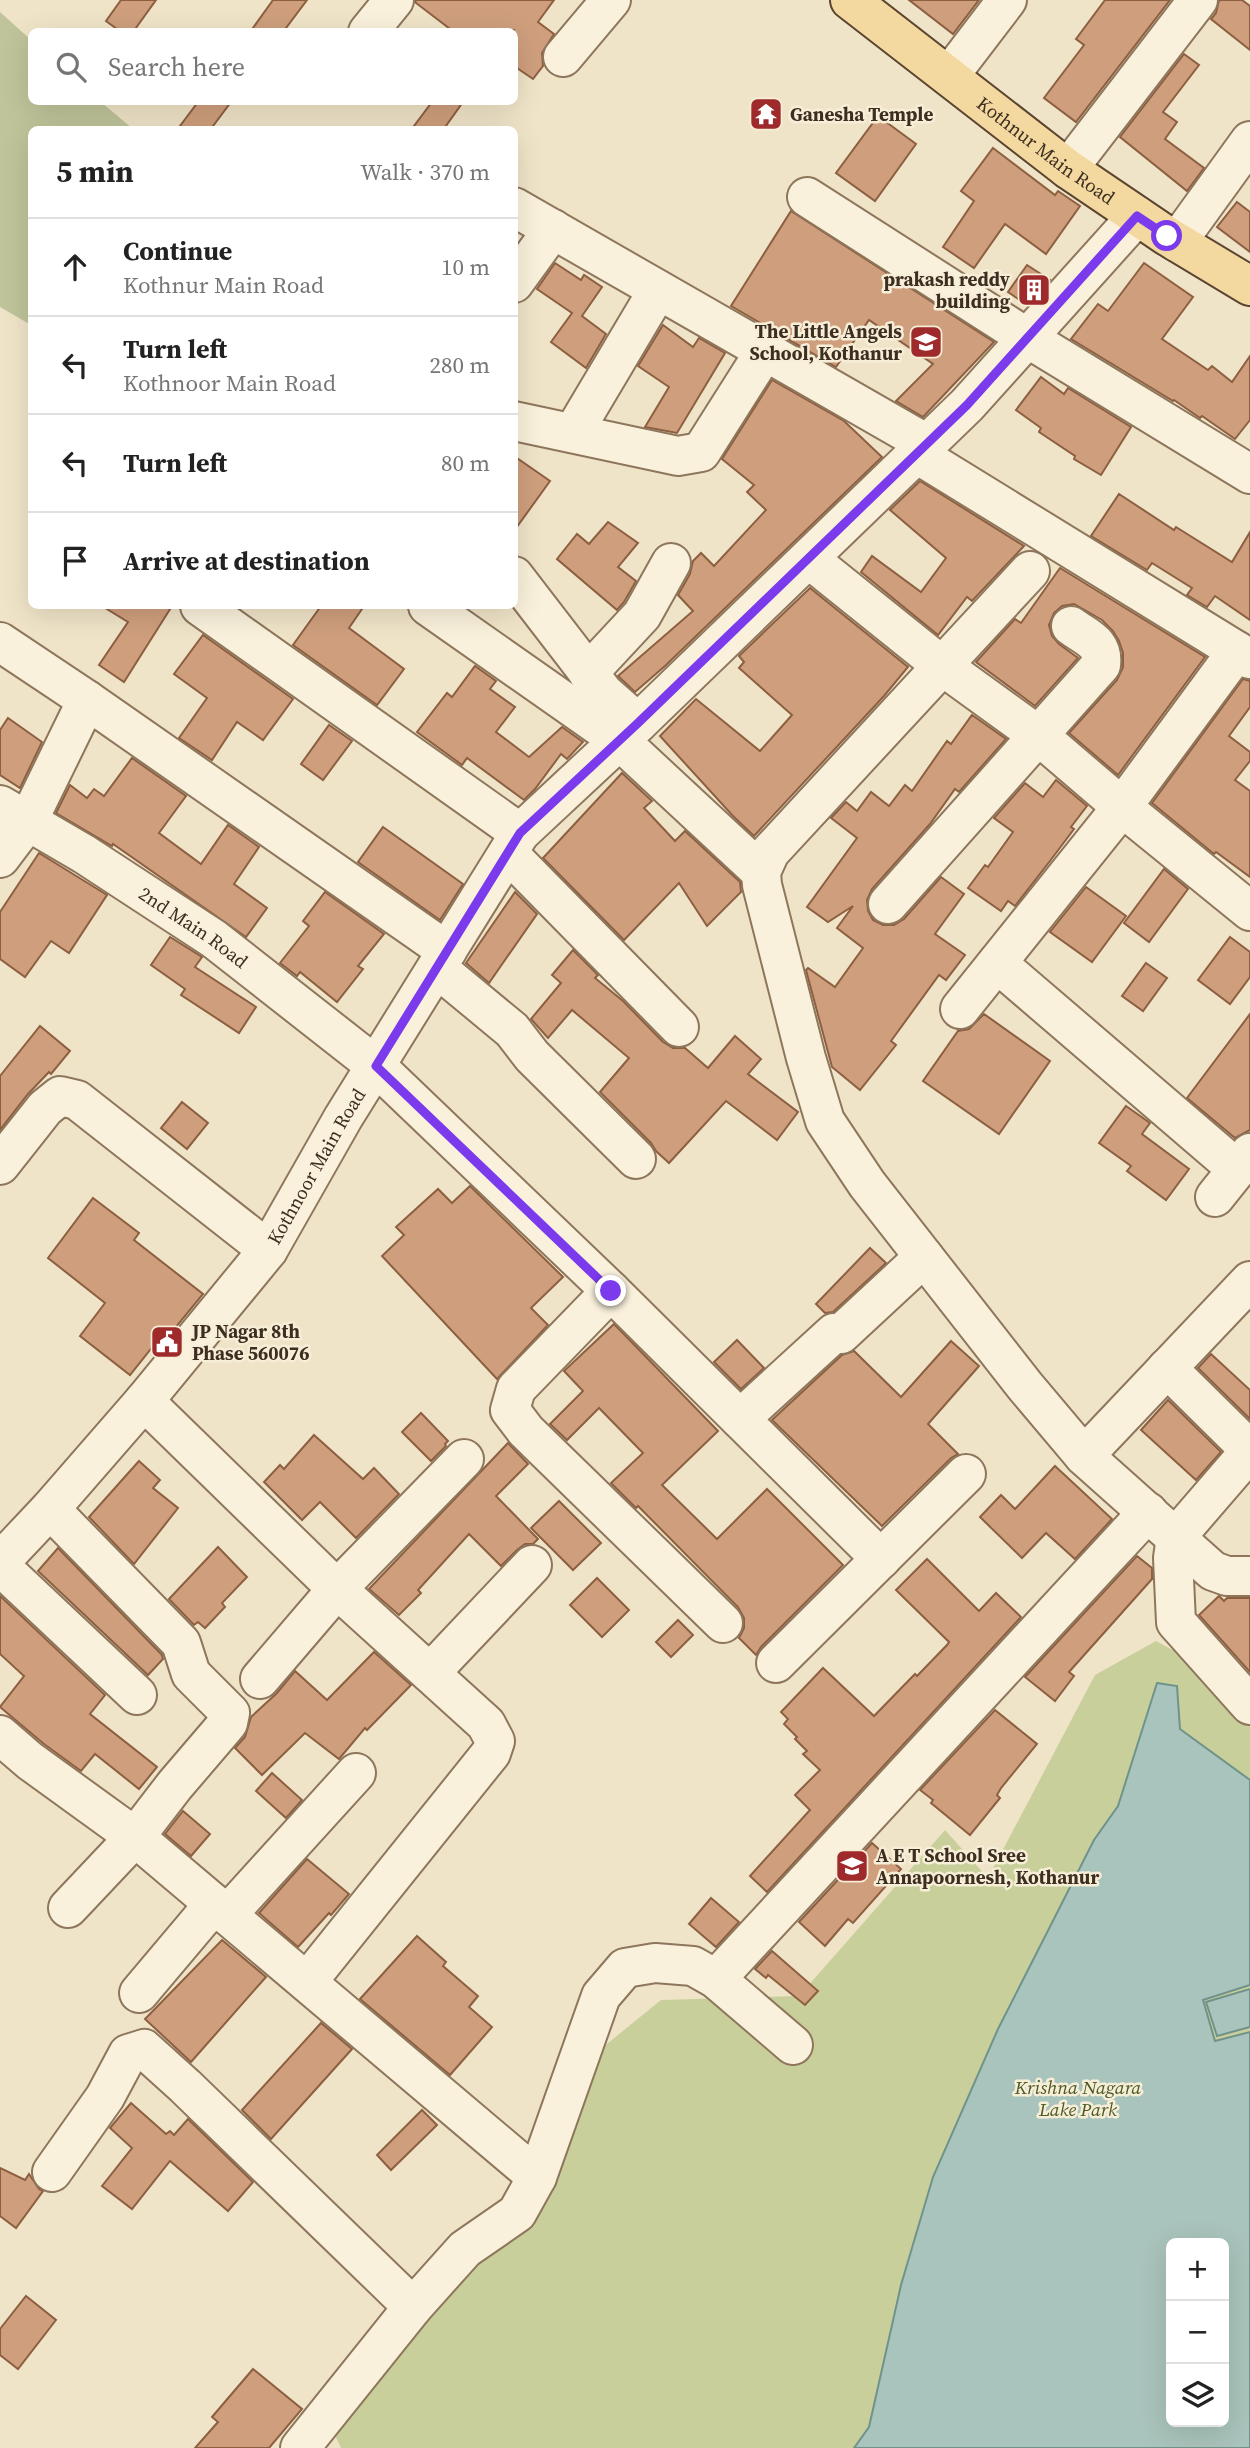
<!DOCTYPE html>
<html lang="en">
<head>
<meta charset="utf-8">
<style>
  body { margin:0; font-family:"Source Serif 4",serif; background:#f6f6f6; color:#222 }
  .controls { position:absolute; right:21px; bottom:21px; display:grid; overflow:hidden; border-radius:10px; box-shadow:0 7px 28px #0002 }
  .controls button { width:63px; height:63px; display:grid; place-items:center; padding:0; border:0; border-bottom:2px solid #e0e0e0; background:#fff; color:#222; font:35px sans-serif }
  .stop { position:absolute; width:21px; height:21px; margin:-16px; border:5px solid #7c3aed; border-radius:50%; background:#fff }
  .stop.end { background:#7c3aed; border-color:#fff; box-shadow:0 2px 7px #0008 }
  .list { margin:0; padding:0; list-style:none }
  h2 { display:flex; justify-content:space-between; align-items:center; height:91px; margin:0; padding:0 28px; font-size:30px }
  h2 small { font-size:23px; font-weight:400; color:#767676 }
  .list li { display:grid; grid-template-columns:46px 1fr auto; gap:21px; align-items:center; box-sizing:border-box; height:98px; padding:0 28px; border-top:2px solid #e0e0e0 }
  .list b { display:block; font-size:26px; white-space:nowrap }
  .list p { margin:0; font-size:23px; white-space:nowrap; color:#767676 }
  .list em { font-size:23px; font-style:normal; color:#767676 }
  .icon { flex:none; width:38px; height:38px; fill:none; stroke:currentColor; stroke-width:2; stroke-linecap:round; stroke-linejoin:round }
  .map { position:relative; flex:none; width:1250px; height:2448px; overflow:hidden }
  .search { position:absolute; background:#fff; box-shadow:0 7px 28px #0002; left:28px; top:28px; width:490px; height:77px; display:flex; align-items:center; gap:18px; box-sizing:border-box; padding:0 24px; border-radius:10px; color:#767676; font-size:26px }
  .panel { position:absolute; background:#fff; box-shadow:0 7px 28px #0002; left:28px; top:126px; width:490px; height:483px; border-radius:10px }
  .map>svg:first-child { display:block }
</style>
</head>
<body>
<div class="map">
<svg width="1250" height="2448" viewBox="0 0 1250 2448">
  <rect width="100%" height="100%" fill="#f0e4c8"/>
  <path fill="#c9cf9b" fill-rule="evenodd" d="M1156 1641 1211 1671 1250 1714V2448H341L334 2433 471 2264 531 2227 602 2048 661 2000 799 1996 945 1830 988 1878 1095 1675ZM1171 2243H1224V2422H1171Z"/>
  <polygon fill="#bfc49a" points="0,12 31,40 32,102 101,102 133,129 32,130 31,325 0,307"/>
  <g fill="#a9c4bc" stroke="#6f938a" stroke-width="2" fill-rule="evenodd">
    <path d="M1157 1683 1177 1686 1180 1729 1250 1780V1985L1203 2000 1215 2041 1250 2032V2448H854L869 2427 901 2285 933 2177 998 2029 1094 1840 1118 1806ZM1171 2243H1224V2422H1171Z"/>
    <polygon points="1250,1989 1250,2027 1217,2036 1206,2002"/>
  </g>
  <g fill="#cf9f7d" stroke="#8d5f41" stroke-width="2">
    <polygon points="121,0 156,0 133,32 121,32 106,21"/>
    <polygon points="273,0 307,0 283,32 250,32"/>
    <polygon points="415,0 554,0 538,22 554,34 542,53 543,66 533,79 514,66 514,30 454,32 416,3"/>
    <polygon points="909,0 979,0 953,34"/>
    <polygon points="1105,0 1170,0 1076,122 1044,98 1084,45 1076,39"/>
    <polygon points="1219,0 1242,0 1250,6 1250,50 1211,19 1216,13"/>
    <polygon points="1184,54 1199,65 1163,112 1177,122 1165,139 1204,168 1187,191 1120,137"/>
    <polygon points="198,102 231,102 210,130 177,130"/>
    <polygon points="432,102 463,102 443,130 411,130"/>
    <polygon points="878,116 916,144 875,201 836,173"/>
    <polygon points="993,148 1055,195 1058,191 1080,206 1046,254 1005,224 974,268 943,247 974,201 961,191"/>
    <polygon points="1237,202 1250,212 1250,252 1217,227"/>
    <polygon points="791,211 994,342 923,417 896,401 933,364 869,320 836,367 731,306"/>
    <polygon points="555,263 581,280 584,275 602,287 582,316 606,334 586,368 551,342 572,313 537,289"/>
    <polygon points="1144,263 1193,297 1162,339 1208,370 1212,366 1232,382 1250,356 1250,420 1235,439 1202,416 1200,418 1174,400 1173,401 1071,339 1098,304 1108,311"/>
    <polygon points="1027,265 1050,280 1027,305 1008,292"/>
    <polygon points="663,325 693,347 699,338 725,353 677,433 645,427 669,387 638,366"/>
    <polygon points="1041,377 1064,394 1068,388 1131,427 1101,475 1074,459 1075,456 1039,432 1041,428 1016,410"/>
    <polygon points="772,380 844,421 882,457 665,666 635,692 618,676 693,611 678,595 690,574 693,561 701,553 714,566 766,510 747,492 754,485 722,459"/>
    <polygon points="514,456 550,481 514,531"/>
    <polygon points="920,481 1024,546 972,601 967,597 938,635 861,572 872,556 921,592 946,558 890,510"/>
    <polygon points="1119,494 1174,530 1176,527 1232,562 1250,532 1250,620 1215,596 1207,607 1187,595 1192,588 1152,563 1147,570 1091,536"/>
    <polygon points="608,522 638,543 618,567 636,581 624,602 617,610 557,559 577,534 589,544"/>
    <polygon points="1060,568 1205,657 1118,775 1069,733 1117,680 1123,667 1123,653 1119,641 1113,631 1102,620 1074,604 1062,606 1054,613 1049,625 1052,636 1059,644 1078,658 1035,706 976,662 1015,619 1021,623"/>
    <polygon points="810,588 908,667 884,696 754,836 733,816 660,736 696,699 760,751 792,715 739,668 744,662 739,656"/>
    <polygon points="102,606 172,606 124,682 99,665 128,622"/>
    <polygon points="321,606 364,606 349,628 404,669 377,705 293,645"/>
    <polygon points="203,635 293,699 263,740 237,722 212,760 179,738 207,698 174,674"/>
    <polygon points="475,666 496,681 490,689 515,707 496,732 529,757 562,727 583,742 567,759 561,754 535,789 524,800 467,758 462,765 417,732 447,693 452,697"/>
    <polygon points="1243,679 1250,681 1250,707 1229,736 1250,752 1250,761 1235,780 1250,791 1250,877 1216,852 1214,854 1152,803"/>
    <polygon points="972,715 1006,739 959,792 955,789 930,824 872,889 867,900 868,911 873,920 883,925 894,925 904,919 941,877 964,894 935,934 965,955 946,980 939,975 891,1041 896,1045 860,1090 832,1067 806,970 808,968 835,987 863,948 837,928 853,906 828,922 807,907 857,838 831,818 846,802 857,811 871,792 889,806 905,785 912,791 947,741 951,744"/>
    <polygon points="8,718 42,742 20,788 0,775 0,730"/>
    <polygon points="329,725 352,741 323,780 301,764"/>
    <polygon points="132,758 186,796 159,833 201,864 228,825 259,847 234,884 267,908 246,937 113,844 112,846 56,813 70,785 87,798 94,789 104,796"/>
    <polygon points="622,773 652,801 644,808 675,841 685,831 740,882 741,892 707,926 679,883 624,940 543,858"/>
    <polygon points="1056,780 1087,806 1071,827 1074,829 1050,861 1015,906 1008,901 1001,911 968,888 985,865 988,867 1013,832 994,818 1025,783 1043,797"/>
    <polygon points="383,827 463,884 440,920 358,862"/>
    <polygon points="39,853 107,895 69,953 51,941 25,977 0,959 0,912"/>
    <polygon points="1164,869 1188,889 1149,942 1124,923"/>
    <polygon points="1086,887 1126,916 1092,962 1050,932"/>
    <polygon points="325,892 384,934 358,966 363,969 337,1002 300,972 297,976 280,963 309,926 303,921"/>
    <polygon points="515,892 537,914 489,983 466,963"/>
    <polygon points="170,937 202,957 195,967 256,1007 239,1033 181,995 185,989 151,965"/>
    <polygon points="1230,937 1250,952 1250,977 1230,1004 1198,980"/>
    <polygon points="573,950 598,975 595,978 623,1001 663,1042 673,1048 685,1048 708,1068 735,1036 761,1059 748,1074 798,1112 777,1140 726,1101 669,1163 656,1151 651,1143 600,1092 629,1058 572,1010 548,1038 531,1019 561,983 552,975"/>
    <polygon points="1146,963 1167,978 1143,1011 1122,996"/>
    <polygon points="984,1014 1050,1061 999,1134 923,1081 958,1031 969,1029"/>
    <polygon points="1250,1014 1250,1130 1235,1138 1187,1098"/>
    <polygon points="40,1026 70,1051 51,1074 49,1072 28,1094 0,1130 0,1076"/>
    <polygon points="182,1102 208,1123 187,1149 161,1128"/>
    <polygon points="1126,1106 1150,1123 1142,1134 1189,1169 1166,1200 1127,1171 1131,1166 1099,1143"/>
    <polygon points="470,1186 563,1277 531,1308 548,1325 497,1379 382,1256 404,1235 396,1227 438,1189 452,1203"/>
    <polygon points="93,1198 139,1233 134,1240 203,1294 162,1344 158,1340 130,1375 80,1336 105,1303 48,1258"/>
    <polygon points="870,1248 886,1263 833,1312 825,1313 816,1304"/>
    <polygon points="614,1324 718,1431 662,1485 717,1539 767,1489 843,1565 761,1647 756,1655 739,1638 744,1628 744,1618 738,1607 638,1506 636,1508 611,1483 643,1453 599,1408 567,1440 550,1424 583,1391 564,1371"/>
    <polygon points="737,1340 764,1368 741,1389 714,1362"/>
    <polygon points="951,1341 979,1366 928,1424 958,1454 951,1458 882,1526 772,1420 842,1355 854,1351 901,1397"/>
    <polygon points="1211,1354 1250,1390 1250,1419 1198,1368"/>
    <polygon points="1168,1400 1221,1452 1196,1480 1141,1430"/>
    <polygon points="421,1413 448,1441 445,1444 446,1446 431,1461 402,1432"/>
    <polygon points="314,1435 363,1479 374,1468 399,1494 356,1538 320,1502 302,1520 264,1482 280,1465 284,1469"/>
    <polygon points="508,1443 528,1464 496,1496 538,1539 533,1544 525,1544 517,1550 501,1566 469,1534 418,1590 421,1593 399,1615 369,1589"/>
    <polygon points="139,1461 160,1480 153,1488 178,1508 134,1564 89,1517"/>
    <polygon points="1055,1466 1112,1519 1075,1559 1046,1533 1022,1558 980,1517 1001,1495 1015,1509"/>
    <polygon points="559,1501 601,1543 573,1570 531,1528"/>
    <polygon points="218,1547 247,1577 222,1603 225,1607 205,1628 198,1622 194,1625 169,1599"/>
    <polygon points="58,1548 162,1655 163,1659 148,1675 38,1571"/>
    <polygon points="1137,1556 1152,1568 1152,1579 1069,1672 1074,1676 1055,1701 1025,1677"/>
    <polygon points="927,1559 979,1611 996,1593 1021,1617 767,1892 750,1876 810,1810 795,1795 820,1770 803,1754 807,1751 795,1739 797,1737 784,1724 788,1719 781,1712 823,1668 874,1716 915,1674 917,1676 947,1645 949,1642 896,1590"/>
    <polygon points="597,1578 629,1610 602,1637 570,1605"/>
    <polygon points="0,1596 105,1695 90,1714 157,1767 139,1789 95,1754 81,1771 44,1744 0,1707 24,1676 0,1654"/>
    <polygon points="1219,1596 1224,1601 1227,1598 1250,1598 1250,1672 1199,1615"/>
    <polygon points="678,1620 693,1635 671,1657 656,1642"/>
    <polygon points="374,1652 411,1685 367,1730 365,1728 339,1759 305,1733 262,1775 235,1748 245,1737 251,1717 277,1693 295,1671 327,1700"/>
    <polygon points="995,1710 1037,1744 1001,1788 997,1795 1000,1798 970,1835 931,1803 933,1800 920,1790"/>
    <polygon points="272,1773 302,1800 286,1818 256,1791"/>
    <polygon points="183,1811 210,1834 191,1856 165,1834"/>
    <polygon points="872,1843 901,1869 853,1923 848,1919 825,1946 799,1922"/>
    <polygon points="307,1859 349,1894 331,1915 329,1913 298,1947 259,1913"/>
    <polygon points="711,1898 739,1922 716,1947 689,1924"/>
    <polygon points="417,1936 446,1962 443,1966 478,1996 469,2007 492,2027 450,2075 360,1999"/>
    <polygon points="222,1940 266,1977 191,2062 145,2019"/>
    <polygon points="772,1951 818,1991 805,2005 768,1975 766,1978 755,1969"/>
    <polygon points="321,2023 352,2049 271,2139 242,2110"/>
    <polygon points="131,2103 166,2134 170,2131 174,2135 188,2119 253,2182 228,2211 170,2161 132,2209 102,2186 132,2148 110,2128"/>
    <polygon points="422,2110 437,2125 391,2170 377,2155"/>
    <polygon points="0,2168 25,2180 29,2174 39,2189 43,2191 16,2228 0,2216"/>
    <polygon points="26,2296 56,2320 18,2369 0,2355 0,2329"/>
    <polygon points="253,2369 302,2409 269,2448 195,2448 218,2422 212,2417"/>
  </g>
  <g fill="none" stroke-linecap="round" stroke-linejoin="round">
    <defs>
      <g id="minor">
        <polyline points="368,32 394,0"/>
        <polyline points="563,57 611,0"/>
        <polyline points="949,76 1007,0"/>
        <polyline points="1068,169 1198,0"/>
        <polyline points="807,197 1029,339 1250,474"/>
        <polyline points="514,207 927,444"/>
        <polyline points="1177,242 1250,141"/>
        <polyline points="514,283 553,229"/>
        <polyline points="514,421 678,456 701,452 765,351"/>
        <polyline points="573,433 658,290"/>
        <polyline points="917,454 1250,659"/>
        <polyline points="809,559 941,665 1039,736 1122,807 1250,911"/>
        <polyline points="1030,571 770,852 761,872 762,885 806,1058 825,1121 867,1184 1025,1386 1084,1456 1213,1571 1227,1576 1250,1576"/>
        <polyline points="514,576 604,693 638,723"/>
        <polyline points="200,606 520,833"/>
        <polyline points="428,606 619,740 761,872"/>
        <polyline points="0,642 87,700"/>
        <polyline points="588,673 642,615 671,563"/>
        <path id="s1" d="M0 805 84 854 214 939 376 1066 611 1291 881 1559"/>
        <polyline points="508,853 679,1027"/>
        <polyline points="0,858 28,821 87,700 447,951"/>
        <path d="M888 904 1101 665C1104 642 1087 638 1071 626"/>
        <polyline points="997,963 1237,1169"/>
        <polyline points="437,968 512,1030 532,1056 636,1159"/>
        <polyline points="960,1009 1122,807 1237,651"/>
        <polyline points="0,1165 45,1108 60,1096 77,1100 268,1250"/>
        <polyline points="1215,1197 1250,1153"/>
        <polyline points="611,1291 516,1389 510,1410 526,1431 723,1623"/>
        <polyline points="1167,1368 1250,1450"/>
        <polyline points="144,1401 337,1589 486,1724 495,1741 491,1753 307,1982"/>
        <polyline points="740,1419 834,1333 841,1334 924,1257"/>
        <polyline points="1250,1451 1176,1537 1173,1558 1176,1622 1250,1705"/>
        <polyline points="1084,1456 1250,1281"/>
        <polyline points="50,1509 181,1643 191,1674 230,1713 228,1723 175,1785 135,1837 537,2177"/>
        <path id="s2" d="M0 1562 50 1509 144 1401 268 1250 343 1118 520 833 638 723 967 405 1137 216"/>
        <polyline points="0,1566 137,1695"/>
        <polyline points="776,1663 966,1474"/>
        <polyline points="430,1673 532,1565"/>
        <polyline points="260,1679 337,1589 464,1459"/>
        <polyline points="0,1735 30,1761 135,1837 68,1908"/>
        <polyline points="227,1915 356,1773"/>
        <polyline points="716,1979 1148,1512"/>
        <polyline points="139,1993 214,1904"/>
        <polyline points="52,2172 105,2097 128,2054 144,2049 185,2086 413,2307"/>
        <polyline points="300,2448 413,2307 465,2249 517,2213 537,2177 601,1996 625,1968 655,1963 693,1966 716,1979 793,2045"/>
      </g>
      <g id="major">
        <path id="s3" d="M850 0 1068 169 1167 236 1250 286"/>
      </g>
    </defs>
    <use href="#minor" stroke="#8d765c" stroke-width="42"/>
    <use href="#major" stroke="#5b4430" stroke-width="42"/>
    <use href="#minor" stroke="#faf1dc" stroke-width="38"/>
    <use href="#major" stroke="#f3d9a0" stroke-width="38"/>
  </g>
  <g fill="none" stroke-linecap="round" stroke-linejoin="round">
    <polyline stroke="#7c3aed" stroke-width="9" points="611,1291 376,1066 520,833 638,723 967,405 1137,216 1167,236"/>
  </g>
  <defs>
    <symbol id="temple-square" viewBox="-11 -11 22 22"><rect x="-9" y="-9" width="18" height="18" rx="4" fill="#9e2a2b" stroke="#f7eed8"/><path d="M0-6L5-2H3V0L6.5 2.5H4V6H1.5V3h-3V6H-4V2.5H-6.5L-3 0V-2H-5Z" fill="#fff"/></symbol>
    <symbol id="building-square" viewBox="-11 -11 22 22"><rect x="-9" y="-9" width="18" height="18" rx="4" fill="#9e2a2b" stroke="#f7eed8"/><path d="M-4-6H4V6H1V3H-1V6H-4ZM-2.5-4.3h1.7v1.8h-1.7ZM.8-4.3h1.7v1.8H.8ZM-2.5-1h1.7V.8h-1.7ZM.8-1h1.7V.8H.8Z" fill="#fff"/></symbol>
    <symbol id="school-square" viewBox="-11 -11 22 22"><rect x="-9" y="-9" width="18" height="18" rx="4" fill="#9e2a2b" stroke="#f7eed8"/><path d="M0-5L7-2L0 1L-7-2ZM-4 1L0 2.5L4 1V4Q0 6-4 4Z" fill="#fff"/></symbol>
    <symbol id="civic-square" viewBox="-11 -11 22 22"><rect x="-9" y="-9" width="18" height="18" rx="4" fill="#9e2a2b" stroke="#f7eed8"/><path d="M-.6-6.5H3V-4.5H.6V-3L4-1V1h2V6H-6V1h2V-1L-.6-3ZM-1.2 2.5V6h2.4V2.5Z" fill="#fff"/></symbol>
  </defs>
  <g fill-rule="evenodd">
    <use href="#temple-square" x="747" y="95" width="38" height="38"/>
    <use href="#building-square" x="1015" y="271" width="38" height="38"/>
    <use href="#school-square" x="907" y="323" width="38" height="38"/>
    <use href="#civic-square" x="148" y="1323" width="38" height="38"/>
    <use href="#school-square" x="833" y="1847" width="38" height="38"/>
  </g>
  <g text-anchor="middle" stroke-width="5" stroke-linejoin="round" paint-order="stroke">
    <g font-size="19" font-weight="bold" fill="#3d2e20" stroke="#f7eed8" text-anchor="start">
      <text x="790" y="121">Ganesha Temple</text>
      <text x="1010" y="286" text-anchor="end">prakash reddy<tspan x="1010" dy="22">building</tspan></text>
      <text x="902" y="338" text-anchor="end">The Little Angels<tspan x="902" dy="22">School, Kothanur</tspan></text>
      <text x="192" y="1338">JP Nagar 8th<tspan x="192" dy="22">Phase 560076</tspan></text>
      <text x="876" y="1862">A E T School Sree<tspan x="876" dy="22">Annapoornesh, Kothanur</tspan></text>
    </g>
    <g font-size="19" fill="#3d2e20" stroke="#f7eed8">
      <text dy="7" stroke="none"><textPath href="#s3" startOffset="247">Kothnur Main Road</textPath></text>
      <text dy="7" stroke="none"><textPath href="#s1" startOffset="229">2nd Main Road</textPath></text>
      <text dy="7" stroke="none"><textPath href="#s2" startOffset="508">Kothnoor Main Road</textPath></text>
    </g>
    <g font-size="19" font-style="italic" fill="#4d5a26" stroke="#f7eed8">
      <text x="1078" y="2094">Krishna Nagara<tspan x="1078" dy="22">Lake Park</tspan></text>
    </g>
  </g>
</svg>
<div class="controls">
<button>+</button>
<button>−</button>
<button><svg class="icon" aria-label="layers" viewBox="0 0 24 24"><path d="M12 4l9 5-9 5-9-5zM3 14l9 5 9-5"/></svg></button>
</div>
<div class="stop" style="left:1167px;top:236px"></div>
<div class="stop end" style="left:611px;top:1291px"></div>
<div class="search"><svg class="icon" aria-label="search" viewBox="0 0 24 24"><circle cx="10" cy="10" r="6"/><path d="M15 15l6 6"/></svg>Search here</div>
<section class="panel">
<h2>5 min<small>Walk · 370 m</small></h2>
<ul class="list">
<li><svg class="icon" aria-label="ahead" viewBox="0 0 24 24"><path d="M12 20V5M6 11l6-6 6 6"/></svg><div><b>Continue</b><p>Kothnur Main Road</p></div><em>10 m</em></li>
<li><svg class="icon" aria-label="left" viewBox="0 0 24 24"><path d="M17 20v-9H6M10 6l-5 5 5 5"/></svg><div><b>Turn left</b><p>Kothnoor Main Road</p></div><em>280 m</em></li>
<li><svg class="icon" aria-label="left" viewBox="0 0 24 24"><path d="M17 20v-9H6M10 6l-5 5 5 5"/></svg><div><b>Turn left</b></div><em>80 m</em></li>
<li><svg class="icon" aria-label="arrive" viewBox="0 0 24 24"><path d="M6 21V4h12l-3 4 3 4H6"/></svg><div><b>Arrive at destination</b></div></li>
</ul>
</section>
</div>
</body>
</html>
